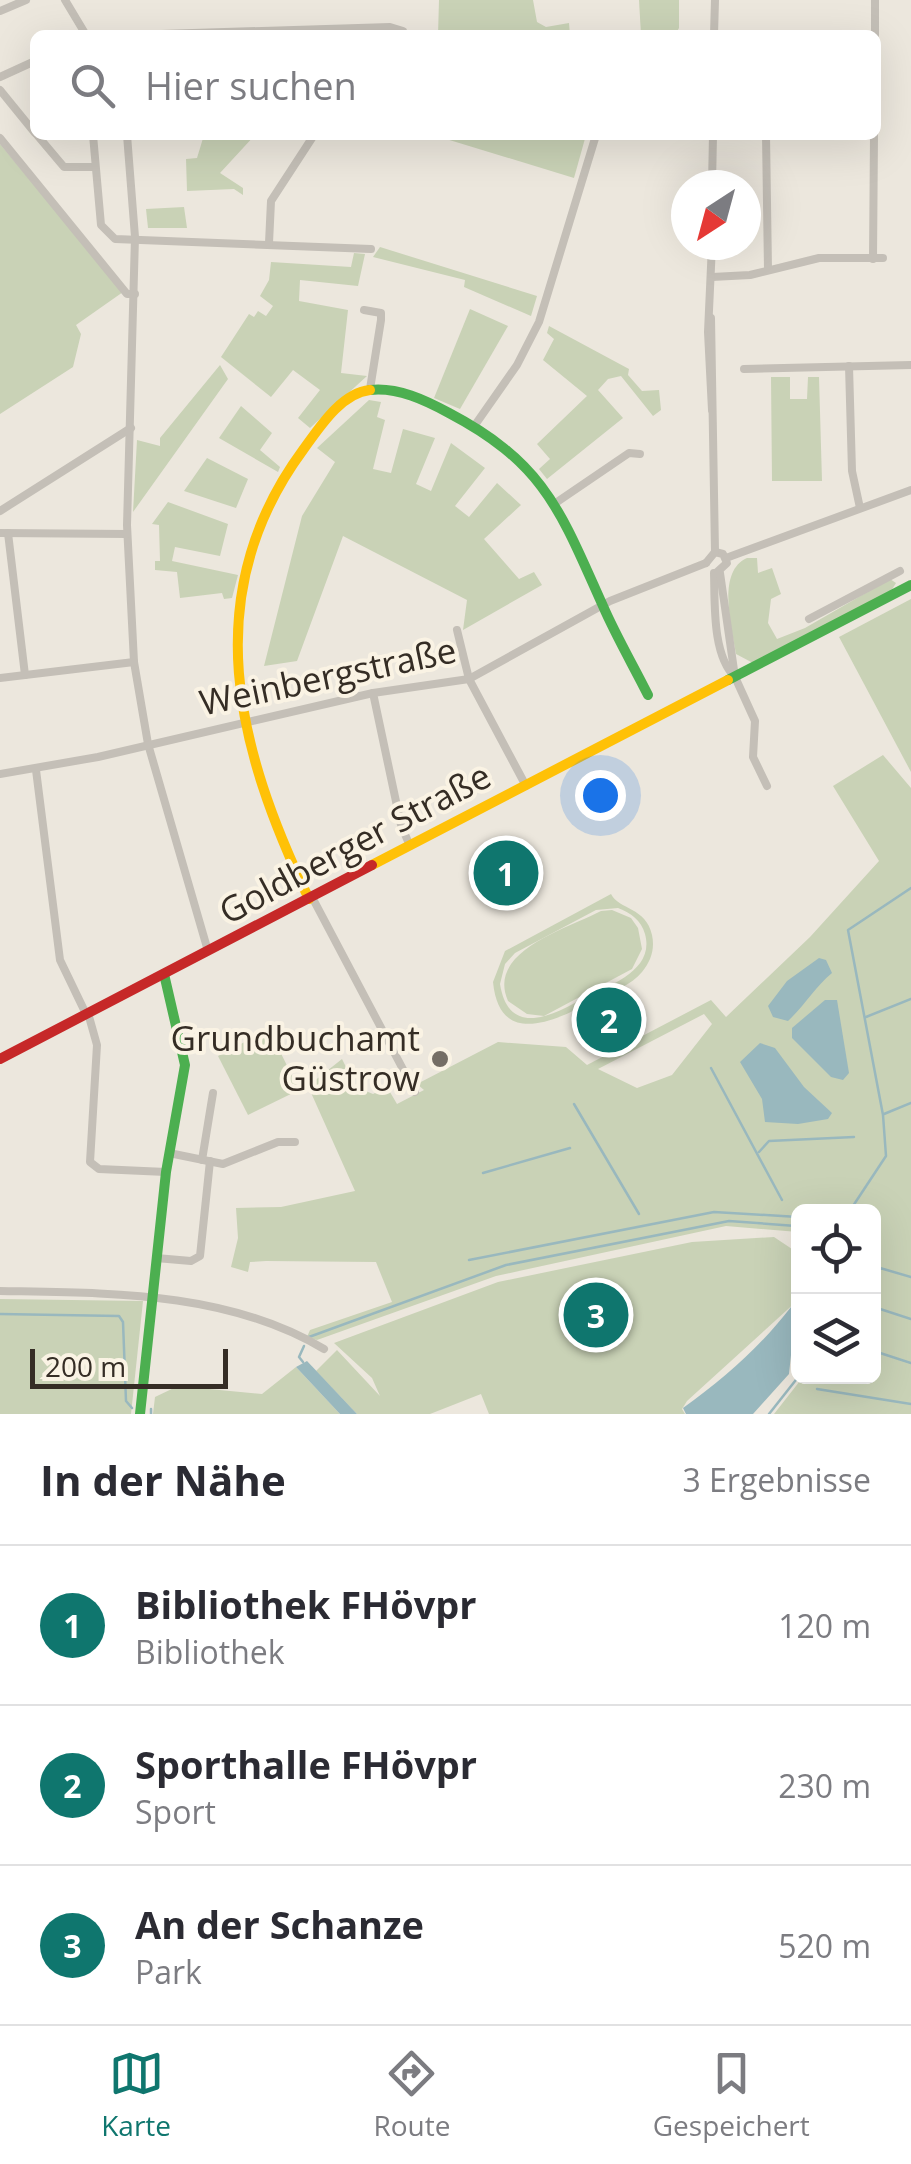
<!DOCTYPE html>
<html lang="de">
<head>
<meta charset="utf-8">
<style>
  body { margin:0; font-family:"Open Sans",sans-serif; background:#f2f2f3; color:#2b2b33 }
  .controls { position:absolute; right:30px; bottom:30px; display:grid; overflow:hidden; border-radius:15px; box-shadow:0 10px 40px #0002 }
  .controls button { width:90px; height:90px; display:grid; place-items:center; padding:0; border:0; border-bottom:2px solid #e1e1e2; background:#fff; color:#2b2b33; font:50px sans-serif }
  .compass { position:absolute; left:671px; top:170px; width:90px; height:90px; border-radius:50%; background:#fff; box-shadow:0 10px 40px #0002; rotate:216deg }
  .scale { position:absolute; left:30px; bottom:25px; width:198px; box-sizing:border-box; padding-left:10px; border:5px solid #352d25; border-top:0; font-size:28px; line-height:35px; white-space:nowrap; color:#352d25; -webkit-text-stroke:8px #faf3e4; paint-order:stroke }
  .you { position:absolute; left:600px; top:795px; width:35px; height:35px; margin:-25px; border:8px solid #fff; border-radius:50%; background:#1a73e8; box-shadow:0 0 0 15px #1a73e833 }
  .badge { display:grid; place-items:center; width:65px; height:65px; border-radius:50%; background:#0f766e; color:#fff; font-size:32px; font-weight:700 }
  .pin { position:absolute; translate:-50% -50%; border:5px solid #fff; box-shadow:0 2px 10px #0006 }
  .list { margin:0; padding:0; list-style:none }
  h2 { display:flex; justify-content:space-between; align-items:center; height:130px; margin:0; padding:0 40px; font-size:42px }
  h2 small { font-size:32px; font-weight:400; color:#7c7c81 }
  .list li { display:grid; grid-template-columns:65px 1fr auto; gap:30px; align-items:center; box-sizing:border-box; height:160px; padding:0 40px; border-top:2px solid #e1e1e2 }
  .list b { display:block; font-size:38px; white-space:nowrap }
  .list p { margin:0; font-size:32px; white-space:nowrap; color:#7c7c81 }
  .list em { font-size:32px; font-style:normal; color:#7c7c81 }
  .icon { flex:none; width:55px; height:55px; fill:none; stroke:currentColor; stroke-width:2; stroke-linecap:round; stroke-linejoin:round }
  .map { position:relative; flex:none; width:911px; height:1414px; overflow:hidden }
  .search { position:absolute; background:#fff; box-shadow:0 10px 40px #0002; left:30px; right:30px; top:30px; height:110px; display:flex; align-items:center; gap:25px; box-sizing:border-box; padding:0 35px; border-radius:15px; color:#7c7c81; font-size:38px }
  .sheet { height:610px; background:#fff }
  nav { display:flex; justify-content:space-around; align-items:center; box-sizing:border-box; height:140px; border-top:2px solid #e1e1e2; background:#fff; font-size:28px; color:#7c7c81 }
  nav a { display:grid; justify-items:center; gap:5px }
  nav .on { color:#0f766e }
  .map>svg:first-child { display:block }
</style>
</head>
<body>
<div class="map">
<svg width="911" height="1414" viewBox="0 0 911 1414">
  <rect width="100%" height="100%" fill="#ece7dd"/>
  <g fill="#c9d2b6" fill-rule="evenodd">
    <polygon points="439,0 533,0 537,22 546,27 569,23 570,35 438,35"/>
    <polygon points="639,0 679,0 679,28 675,35 641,35"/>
    <polygon points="204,135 255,135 220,173 243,188 243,195 234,189 187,191 186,159 197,158"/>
    <polygon points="433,135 586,135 574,178"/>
    <polygon points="0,144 123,292 76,325 81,334 73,367 0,414"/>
    <polygon points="184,207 187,228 148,228 146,209"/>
    <polygon points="380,247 537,296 531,316 464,287 465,280 373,257"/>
    <polygon points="354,253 365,254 358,286 300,280 299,301 348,310 341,373 367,376 310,428 298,418 320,390 293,370 271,397 221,357 249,314 254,317 258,311 266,316 273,306 260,296 269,280 271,262 351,267"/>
    <polygon points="470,309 508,326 460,409 434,398"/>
    <polygon points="549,326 629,369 628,375 642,391 659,390 661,410 653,416 621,376 608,379 598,390 623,418 547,479 539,469 550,459 537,444 587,396 543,360 554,339 547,333"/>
    <polygon points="220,365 228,379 133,512 137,440 160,446 160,438"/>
    <polygon points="771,377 790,377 790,399 807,399 808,377 819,377 822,481 772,481"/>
    <polygon points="369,400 381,402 377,417 385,420 373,469 391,473 403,429 435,438 416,484 431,491 451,443 485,468 455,506 469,517 497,483 521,505 484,539 519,579 534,572 542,585 463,630 467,600 343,536 297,661 264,666 302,516 335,462 317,448"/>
    <polygon points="241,406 272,433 260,450 280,467 278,472 219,438"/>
    <polygon points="207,458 248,479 236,508 184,491"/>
    <polygon points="168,502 228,524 220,556 175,547 172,561 238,575 232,598 224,599 222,593 180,598 177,572 155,570 155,561 160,561 159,525 152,524"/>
    <path d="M747 558H757L758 573 772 568 781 594 771 599 768 623 777 639 805 628 890 579 896 583 891 591 753 663 736 654C731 625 717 571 747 558Z"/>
    <polygon points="911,599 911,772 839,637"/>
    <path d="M883 755 911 788V1414H774L803 1377 874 1376V1278L880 1268 874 1262V1212H798V1232L726 1226 496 1276 317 1340 307 1337 310 1330 392 1302 376 1262 266 1261 250 1262 248 1272 231 1267 238 1238 236 1208 281 1207 355 1191 308 1086 342 1059 356 1087 373 1094 387 1087 397 1104 424 1090 417 1084 498 1042 566 1047 587 1065 711 1000 726 1017 810 937 879 861 833 786ZM704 1014 712 1024 672 1075 637 1088 598 1069Z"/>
    <path d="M611 894C619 910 646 907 652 935 655 949 651 961 642 972 632 985 611 992 596 1000 559 1018 500 1051 493 982L505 951ZM618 908C631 913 641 920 645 934 655 970 611 985 586 997 555 1014 509 1040 500 984L505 964 515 953 596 910Z"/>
    <path d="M612 910 631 918 638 928 642 949 632 969 544 1016 527 1014 508 1001C486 951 567 929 601 911Z"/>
    <polygon points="269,1029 299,1090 248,1115 218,1056"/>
    <polygon points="774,1237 798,1253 798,1300 687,1401 682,1409 685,1414 489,1414 481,1394 430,1414 357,1414 316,1371 337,1350 380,1396 372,1378 334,1343 498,1282 692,1242"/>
    <polygon points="0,1299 143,1301 131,1414 0,1414"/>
    <polygon points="296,1367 340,1414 153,1414 155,1397 178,1386 262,1394"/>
  </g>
  <g fill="#99b8be">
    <path d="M819 958 826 960 832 973C815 987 805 1005 788 1021L773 1017 768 1006 787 981Z"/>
    <polygon points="825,1000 837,1000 849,1073 843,1080 831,1077 792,1038 792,1028"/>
    <polygon points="760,1043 775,1048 804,1087 832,1113 828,1119 798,1124 765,1122 762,1099 740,1062"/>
    <path d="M791 1307H798V1332L793 1336 789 1374 753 1414H686L683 1408C724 1379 760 1347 791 1307Z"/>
    <polygon points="307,1361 357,1414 340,1414 296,1367"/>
  </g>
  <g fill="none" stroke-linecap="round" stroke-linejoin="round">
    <g stroke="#99b8be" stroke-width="2.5">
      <polyline points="866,1017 911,999"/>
      <polyline points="711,1068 782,1200"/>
      <polyline points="574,1104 639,1214"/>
      <polyline points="884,1114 911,1103"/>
      <polyline points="759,1152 769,1141 854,1137"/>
      <polyline points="483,1173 570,1148"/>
      <polyline points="849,1212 886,1156 883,1115 848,930 911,888"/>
      <polyline points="469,1260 714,1212 798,1217"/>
      <polyline points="874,1278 880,1268 911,1277"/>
      <polyline points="874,1307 911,1319"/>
      <polyline points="0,1314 119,1316 123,1322 126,1401 132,1408"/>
      <polyline points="309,1337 506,1265 729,1221 796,1226 798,1232"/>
      <polyline points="874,1351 911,1363"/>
      <polyline points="303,1362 299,1357 304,1346"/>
      <polyline points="817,1389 911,1404"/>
      <polyline points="151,1409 151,1414"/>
      <polyline points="769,1414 799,1376"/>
    </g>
    <g stroke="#c4bfb7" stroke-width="8">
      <polyline points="65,0 86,35"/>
      <polyline points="0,11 26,0"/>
      <polyline points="129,35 390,27 403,31"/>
      <polyline points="714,35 715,0"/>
      <polyline points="875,35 875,0"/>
      <polyline points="0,77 35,61"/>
      <polyline points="0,90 35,133"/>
      <polyline points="37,135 64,167 95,167"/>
      <polyline points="93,135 101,225 115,239 371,249"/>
      <polyline points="127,135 135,237 127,525 134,662 148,744 208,951"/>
      <polyline points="766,135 768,270"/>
      <polyline points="0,138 127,294 135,294"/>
      <polyline points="712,185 713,135"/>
      <polyline points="269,243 271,201 314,135"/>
      <polyline points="873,259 874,135"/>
      <polyline points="712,277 750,275 819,258 883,258"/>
      <polyline points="364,310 381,313 381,320 370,389"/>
      <polyline points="849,366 852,471 860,508"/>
      <polyline points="744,369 911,365"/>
      <polyline points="712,410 708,332 712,245"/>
      <polyline points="475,425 517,365 539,322 596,135"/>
      <polyline points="557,502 629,453 640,454"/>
      <polyline points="0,511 131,428"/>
      <polyline points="0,533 127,534"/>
      <polyline points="8,533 25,675"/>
      <polyline points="715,552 723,554 727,563 716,573"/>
      <polyline points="726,558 911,490"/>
      <polyline points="706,563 715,552 711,318"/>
      <path d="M714 573C715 603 712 655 735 677"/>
      <polyline points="720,573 735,677 755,721 753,757 767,786"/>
      <polyline points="809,619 900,571"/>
      <polyline points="457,630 469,679 526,786"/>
      <polyline points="0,678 134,662"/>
      <polyline points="373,693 401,825 410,846"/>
      <polyline points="36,770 60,960 86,1014"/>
      <polyline points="0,774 98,757 373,693 469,679 610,601 706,563"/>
      <polyline points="312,897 415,1092"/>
      <polyline points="88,1013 97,1045 90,1162 99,1169 166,1172"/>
      <polyline points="169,1153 223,1164 278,1142 295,1142"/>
      <polyline points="202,1160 213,1093"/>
      <polyline points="156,1258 191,1261 200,1256 210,1161"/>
      <path d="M0 1291C109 1293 227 1291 324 1349"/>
    </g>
    <g stroke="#4caf50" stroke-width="10">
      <path d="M370 390C398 387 425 400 449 413 546 464 561 513 603 606 616 636 633 665 648 695"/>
      <polyline points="728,680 911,585"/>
      <polyline points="140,1414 166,1172 185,1065 164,974"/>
    </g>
    <g stroke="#ffc107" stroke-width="10">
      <polyline points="372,865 728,680"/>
      <path d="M309 899C237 749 196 595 303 450 319 428 341 393 370 390"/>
    </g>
    <polyline stroke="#c62828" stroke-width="10" points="0,1059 372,865"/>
  </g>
  <circle fill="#756e65" stroke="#faf3e4" stroke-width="4" cx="440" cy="1059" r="10"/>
  <g text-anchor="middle" stroke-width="8" stroke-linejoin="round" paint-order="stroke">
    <g font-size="35" fill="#352d25" stroke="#faf3e4">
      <text transform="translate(328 677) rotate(-12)" y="12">Weinbergstraße</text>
      <text transform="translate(355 844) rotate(-28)" y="12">Goldberger Straße</text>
    </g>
    <g font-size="35" fill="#352d25" stroke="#faf3e4" text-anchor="end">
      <text x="420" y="1051">Grundbuchamt<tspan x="420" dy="40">Güstrow</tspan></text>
    </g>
  </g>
</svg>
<div class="controls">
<button><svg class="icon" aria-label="locate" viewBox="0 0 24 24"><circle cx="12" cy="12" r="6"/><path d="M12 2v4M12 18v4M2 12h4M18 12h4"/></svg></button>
<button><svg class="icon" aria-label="layers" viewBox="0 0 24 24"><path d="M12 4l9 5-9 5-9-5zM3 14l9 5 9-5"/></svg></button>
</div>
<svg class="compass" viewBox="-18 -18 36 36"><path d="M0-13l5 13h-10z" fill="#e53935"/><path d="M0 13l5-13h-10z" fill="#7c7c81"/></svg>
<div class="scale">200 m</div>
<div class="you"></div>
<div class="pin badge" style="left:506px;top:873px">1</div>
<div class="pin badge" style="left:609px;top:1020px">2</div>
<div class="pin badge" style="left:596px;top:1315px">3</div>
<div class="search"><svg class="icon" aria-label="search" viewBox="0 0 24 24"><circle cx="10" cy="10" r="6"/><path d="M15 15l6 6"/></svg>Hier suchen</div>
</div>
<section class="sheet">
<h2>In der Nähe<small>3 Ergebnisse</small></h2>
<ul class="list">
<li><span class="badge">1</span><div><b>Bibliothek FHövpr</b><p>Bibliothek</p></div><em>120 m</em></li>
<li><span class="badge">2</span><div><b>Sporthalle FHövpr</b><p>Sport</p></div><em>230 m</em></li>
<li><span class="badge">3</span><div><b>An der Schanze</b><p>Park</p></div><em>520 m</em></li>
</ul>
</section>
<nav>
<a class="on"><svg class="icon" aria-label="map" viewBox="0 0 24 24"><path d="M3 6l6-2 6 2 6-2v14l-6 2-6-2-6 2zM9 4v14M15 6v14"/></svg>Karte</a>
<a><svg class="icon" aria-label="directions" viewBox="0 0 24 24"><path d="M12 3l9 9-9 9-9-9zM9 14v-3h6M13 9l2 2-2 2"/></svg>Route</a>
<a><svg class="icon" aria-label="saved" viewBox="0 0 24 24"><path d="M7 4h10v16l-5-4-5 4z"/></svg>Gespeichert</a>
</nav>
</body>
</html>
